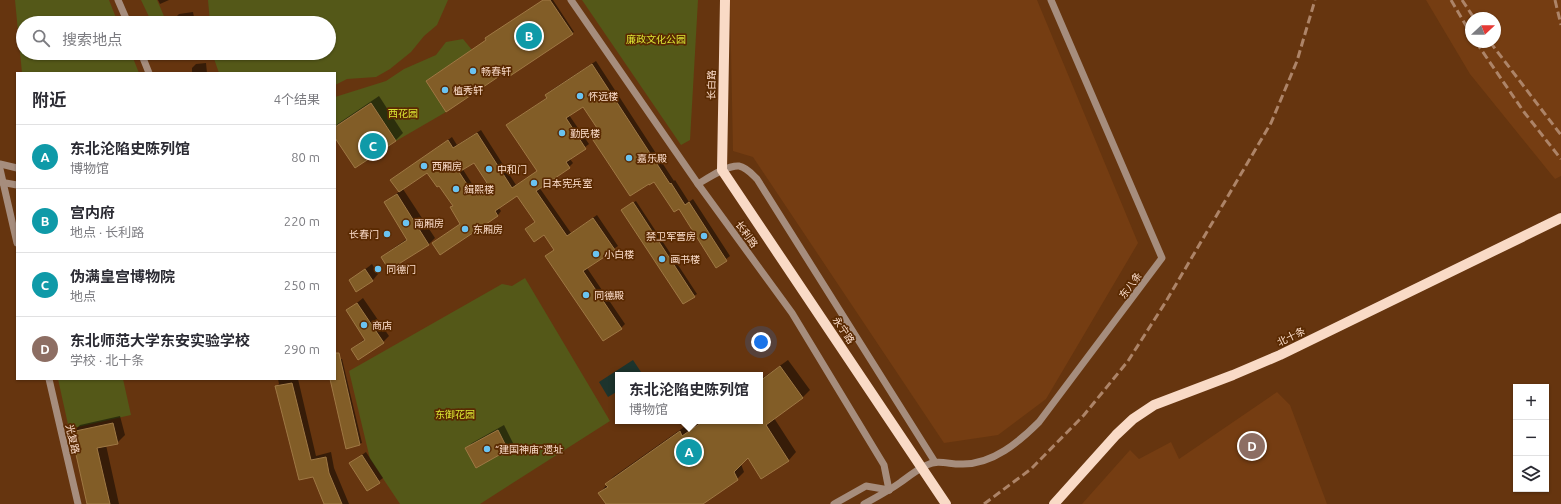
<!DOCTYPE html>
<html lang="zh">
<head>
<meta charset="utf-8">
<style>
  body { margin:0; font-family:Ubuntu,"Noto Sans SC",sans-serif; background:#f2f2f3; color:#2b2b33 }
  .controls { position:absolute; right:12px; bottom:12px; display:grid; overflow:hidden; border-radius:0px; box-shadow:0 1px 3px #0004 }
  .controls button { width:36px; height:36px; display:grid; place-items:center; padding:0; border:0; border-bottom:1px solid #e1e1e2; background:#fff; color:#2b2b33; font:20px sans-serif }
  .compass { position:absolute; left:1465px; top:12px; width:36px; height:36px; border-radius:50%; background:#fff; box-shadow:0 1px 3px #0004; rotate:68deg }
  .you { position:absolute; left:761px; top:342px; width:14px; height:14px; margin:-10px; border:3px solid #fff; border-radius:50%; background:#1a73e8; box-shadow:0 0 0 6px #1a73e833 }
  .badge { display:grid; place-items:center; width:26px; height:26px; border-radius:50%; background:#476f88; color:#fff; font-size:13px; font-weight:700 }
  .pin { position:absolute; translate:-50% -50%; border:2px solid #fff; box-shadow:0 1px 4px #0006 }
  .popup { position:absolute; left:615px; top:372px; width:148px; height:52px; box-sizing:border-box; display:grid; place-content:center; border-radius:0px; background:#fff; filter:drop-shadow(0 1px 3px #0005); font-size:13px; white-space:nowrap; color:#7c7c81 }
  .popup b { font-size:15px; color:#2b2b33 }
  .popup::after { content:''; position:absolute; left:50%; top:100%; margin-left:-8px; border:8px solid transparent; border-top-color:#fff }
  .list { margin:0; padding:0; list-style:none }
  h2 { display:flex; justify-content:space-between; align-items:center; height:52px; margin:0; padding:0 16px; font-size:17px }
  h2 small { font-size:13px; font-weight:400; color:#7c7c81 }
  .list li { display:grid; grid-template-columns:26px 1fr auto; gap:12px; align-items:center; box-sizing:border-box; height:64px; padding:0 16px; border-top:1px solid #e1e1e2 }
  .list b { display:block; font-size:15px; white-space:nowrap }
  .list p { margin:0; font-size:13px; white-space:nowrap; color:#7c7c81 }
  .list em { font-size:13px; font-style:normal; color:#7c7c81 }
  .icon { flex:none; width:22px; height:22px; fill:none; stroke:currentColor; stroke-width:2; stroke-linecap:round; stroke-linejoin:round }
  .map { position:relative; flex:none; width:1561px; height:504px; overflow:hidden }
  .search { position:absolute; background:#fff; box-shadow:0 1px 3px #0004; left:16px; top:16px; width:320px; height:44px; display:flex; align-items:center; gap:10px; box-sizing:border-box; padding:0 14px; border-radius:22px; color:#7c7c81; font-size:15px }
  .panel { position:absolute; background:#fff; box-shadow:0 1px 3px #0004; left:16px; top:72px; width:320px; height:308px; border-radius:0px }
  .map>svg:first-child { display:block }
</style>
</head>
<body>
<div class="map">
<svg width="1561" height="504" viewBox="0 0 1561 504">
  <rect width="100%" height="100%" fill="#66350f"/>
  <g fill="#753d12" fill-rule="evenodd">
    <polygon points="730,0 1037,0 1138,243 1046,399 998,435 944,443 753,157 733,151"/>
    <path d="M1426 0H1561V176L1555 179 1470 74ZM1471 18H1495V42H1471Z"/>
    <polygon points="1277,392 1290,405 1327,504 1082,504 1130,450 1139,459 1171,442 1179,459"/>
  </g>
  <g fill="#545818">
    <polygon points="15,0 109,0 118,23 23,23 23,53 131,53 139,73 22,73"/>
    <polygon points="141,0 157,0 167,23 152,23"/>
    <polygon points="208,0 448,0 437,25 424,36 411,52 390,69 376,77 347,79 335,85 335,73 219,73 212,53 329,53 329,23 210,23"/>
    <polygon points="582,0 698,0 690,140 681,145"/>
    <polygon points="463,39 472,50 426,81 446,112 396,141 371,103 335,127 335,97 386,81 404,69 436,55 446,42"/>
    <polygon points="525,278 610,421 480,504 400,504 370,459 349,371 502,284 512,286"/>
    <polygon points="58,379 123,379 131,415 69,429"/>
  </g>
  <polygon fill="#1d342d" points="633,360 643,375 618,375 618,391 608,397 599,382"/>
  <g fill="#0007" fill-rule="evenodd">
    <polygon points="158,0 169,0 160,4"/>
    <polygon points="543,0 553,0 574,32 507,70"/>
    <polygon points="193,12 195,23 176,23 175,18 179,14"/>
    <path d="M596 61 674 181 675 180 689 202 693 199 730 256 717 266 679 208 654 181 600 131 583 106 569 115 589 144 570 159 573 163 569 167 539 187 571 233 597 215 618 246 587 268 625 324 621 328 547 256 555 249 544 234 526 229 536 221 517 194 498 207 501 211 498 215 441 254 433 243 461 223 451 208 453 205 439 184 427 172 403 189 435 238 429 244 389 268 382 257 388 252 408 238 385 202 400 191 392 180 452 137 457 145 481 130 516 185 538 171 507 125 548 97 546 95 550 91ZM474 161 487 182 476 190 462 168Z"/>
    <polygon points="206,63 207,73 192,73 192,68 196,64"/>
    <polygon points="379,96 403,133 396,140 335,137 335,126 339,123"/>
    <polygon points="636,201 697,294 683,303 624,208"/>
    <polygon points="372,264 378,274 373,280 357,290 350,281"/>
    <polygon points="363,298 389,336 383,342 352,349 366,338 347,311"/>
    <polygon points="342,359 362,443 346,447 331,379 335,379 335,360"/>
    <polygon points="788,360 810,390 802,398 774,418 796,452 789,460 762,478 748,457 741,464 744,472 737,479 701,504 608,504 600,493 613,477 687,425 690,430 702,421 760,421 760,380"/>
    <polygon points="278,379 298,379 316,456 331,452 334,468 349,504 325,504 276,387 279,384"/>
    <polygon points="120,416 125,435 117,443 106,445 119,504 88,504 72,433 80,425"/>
    <polygon points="504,425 513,443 508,449 476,466 467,448 472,443"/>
    <polygon points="366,452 383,478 367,490 351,463"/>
  </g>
  <g fill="#825d27" stroke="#9f7844" fill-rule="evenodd">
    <polygon points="543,0 550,0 573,34 510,76 507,71 446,112 426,81 486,40 485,38"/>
    <path d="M592 64 670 184 671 183 685 205 689 202 727 261 716 268 679 209 674 212 654 182 649 185V184L630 196 591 137 599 131 583 107 566 118 586 149 566 162 570 168 536 191 567 236 593 218 615 250 583 271 622 329 603 341 545 256 554 250 544 235 534 242 525 229 535 222 517 196 495 211 498 216 440 255 432 243 460 224 450 207 453 206 439 186 437 187 427 173 399 192 390 180 448 140 453 148 477 133 512 188 537 171 506 125 547 98 545 95ZM474 163 487 183 472 192 459 172Z"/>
    <polygon points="371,103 396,141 355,168 335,138 335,127"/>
    <polygon points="397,194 429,245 389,270 381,257 407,240 384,202"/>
    <polygon points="633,202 695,297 683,304 621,210"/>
    <polygon points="365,269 373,281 356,292 349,280"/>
    <polygon points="357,303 384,343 358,360 351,349 365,340 346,310"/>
    <polygon points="335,353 339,353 360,445 346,449 330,379 335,379"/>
    <polygon points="780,366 803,398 766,425 789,461 761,479 748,458 734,472 738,480 703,504 606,504 598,493 608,487 605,484 680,431 682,436 704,421 760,421 760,381"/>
    <polygon points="292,383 311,460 326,457 329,473 342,504 324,504 313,477 299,480 275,386"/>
    <polygon points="113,423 118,444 97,448 110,504 87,504 71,432"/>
    <polygon points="498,430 508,450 476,468 465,448"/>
    <polygon points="362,455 380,483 367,491 349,463"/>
  </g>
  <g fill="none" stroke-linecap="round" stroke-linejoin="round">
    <g stroke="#a68d7d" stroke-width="7">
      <polyline points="118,0 128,23"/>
      <polyline points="571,0 698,184 792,313 884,465 889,490"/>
      <polyline points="141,53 149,73"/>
      <polyline points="0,164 17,168"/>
      <polyline points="0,169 17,243"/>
      <polyline points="0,182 17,185"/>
      <path d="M698 184C708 178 727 165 739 166 746 167 752 174 757 179L935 462"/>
      <polyline points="49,379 78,504"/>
      <polyline points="834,504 866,486 889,490"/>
      <path d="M864 504C877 497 890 490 901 482 909 476 918 469 927 465 938 459 951 465 963 464 993 464 1019 442 1039 422L1162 258 1051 0"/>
    </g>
    <g stroke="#f9dac6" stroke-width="10">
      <polyline points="725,0 722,170 946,504"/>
      <polyline points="1054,504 1116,435 1133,419 1154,405 1233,375 1280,355 1561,218"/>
    </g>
    <g stroke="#ad8468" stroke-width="3" stroke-dasharray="8 4" stroke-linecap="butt">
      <polyline points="1451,0 1471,34"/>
      <polyline points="1462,0 1474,18"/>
      <polyline points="1555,0 1561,25"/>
      <polyline points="1476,42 1524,112 1561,159"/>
      <polyline points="1490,42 1561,135"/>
      <polyline points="984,504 1031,469 1084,415 1128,361 1165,303 1271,123 1297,61 1315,0"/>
    </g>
  </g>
  <g fill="#6ac3f1" stroke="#5a2a02" stroke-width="1.5">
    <circle cx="473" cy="71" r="4"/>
    <circle cx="445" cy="90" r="4"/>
    <circle cx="580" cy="96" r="4"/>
    <circle cx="562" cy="133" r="4"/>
    <circle cx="629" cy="158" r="4"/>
    <circle cx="424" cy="166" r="4"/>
    <circle cx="489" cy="169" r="4"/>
    <circle cx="534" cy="183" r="4"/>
    <circle cx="456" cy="189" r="4"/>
    <circle cx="406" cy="223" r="4"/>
    <circle cx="465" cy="229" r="4"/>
    <circle cx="387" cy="234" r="4"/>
    <circle cx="704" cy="236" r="4"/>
    <circle cx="596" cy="254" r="4"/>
    <circle cx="662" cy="259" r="4"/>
    <circle cx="378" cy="269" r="4"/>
    <circle cx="586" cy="295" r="4"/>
    <circle cx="364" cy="325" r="4"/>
    <circle cx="487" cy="449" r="4"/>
  </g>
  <g text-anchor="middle" stroke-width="3.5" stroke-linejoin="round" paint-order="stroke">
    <g font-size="10" fill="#dbe533" stroke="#5a2a02">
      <text x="656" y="43">廉政文化公园</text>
      <text x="403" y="117">西花园</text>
      <text x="455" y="418">东御花园</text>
    </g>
    <g font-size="10" fill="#fddecc" stroke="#5a2a02" text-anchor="start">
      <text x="481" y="75">畅春轩</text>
      <text x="453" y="94">植秀轩</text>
      <text x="588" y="100">怀远楼</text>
      <text x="570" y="137">勤民楼</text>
      <text x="637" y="162">嘉乐殿</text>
      <text x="432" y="170">西厢房</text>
      <text x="497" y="173">中和门</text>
      <text x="542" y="187">日本宪兵室</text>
      <text x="464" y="193">緝熙楼</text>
      <text x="414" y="227">南厢房</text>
      <text x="473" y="233">东厢房</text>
      <text x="379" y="238" text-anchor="end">长春门</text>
      <text x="696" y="240" text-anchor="end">禁卫军营房</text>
      <text x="604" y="258">小白楼</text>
      <text x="670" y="263">画书楼</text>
      <text x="386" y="273">同德门</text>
      <text x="594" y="299">同德殿</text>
      <text x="372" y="329">商店</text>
      <text x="495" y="453">“建国神庙”遗址</text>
    </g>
    <g font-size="10" fill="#fddecc" stroke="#5a2a02">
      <text transform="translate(711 85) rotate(-89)" y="4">长白路</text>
      <text transform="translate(747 234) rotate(54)" y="4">长利路</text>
      <text transform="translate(1130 285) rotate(-53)" y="4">东八条</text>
      <text transform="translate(844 330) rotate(56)" y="4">永宁路</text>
      <text transform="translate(1291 336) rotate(-26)" y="4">北十条</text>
      <text transform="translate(73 439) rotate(77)" y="4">光复路</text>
    </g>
  </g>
</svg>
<div class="controls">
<button>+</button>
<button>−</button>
<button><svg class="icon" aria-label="layers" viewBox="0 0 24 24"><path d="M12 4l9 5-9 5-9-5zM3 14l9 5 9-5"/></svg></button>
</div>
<svg class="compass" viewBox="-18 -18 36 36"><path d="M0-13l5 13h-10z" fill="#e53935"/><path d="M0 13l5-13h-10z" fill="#7c7c81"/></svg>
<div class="you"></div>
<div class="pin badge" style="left:689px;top:452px;background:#0f9aa8">A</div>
<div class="popup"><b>东北沦陷史陈列馆</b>博物馆</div>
<div class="pin badge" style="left:529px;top:36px;background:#0f9aa8">B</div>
<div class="pin badge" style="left:373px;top:146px;background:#0f9aa8">C</div>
<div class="pin badge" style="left:1252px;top:446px;background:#8d6e63">D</div>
<div class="search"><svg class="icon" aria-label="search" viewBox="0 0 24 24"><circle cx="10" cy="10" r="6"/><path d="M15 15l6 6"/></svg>搜索地点</div>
<section class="panel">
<h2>附近<small>4个结果</small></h2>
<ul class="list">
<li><span class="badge" style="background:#0f9aa8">A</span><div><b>东北沦陷史陈列馆</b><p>博物馆</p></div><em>80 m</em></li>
<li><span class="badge" style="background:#0f9aa8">B</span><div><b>宫内府</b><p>地点 · 长利路</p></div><em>220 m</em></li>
<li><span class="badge" style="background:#0f9aa8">C</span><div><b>伪满皇宫博物院</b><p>地点</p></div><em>250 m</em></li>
<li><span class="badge" style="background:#8d6e63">D</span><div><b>东北师范大学东安实验学校</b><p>学校 · 北十条</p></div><em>290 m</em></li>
</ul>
</section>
</div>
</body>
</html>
